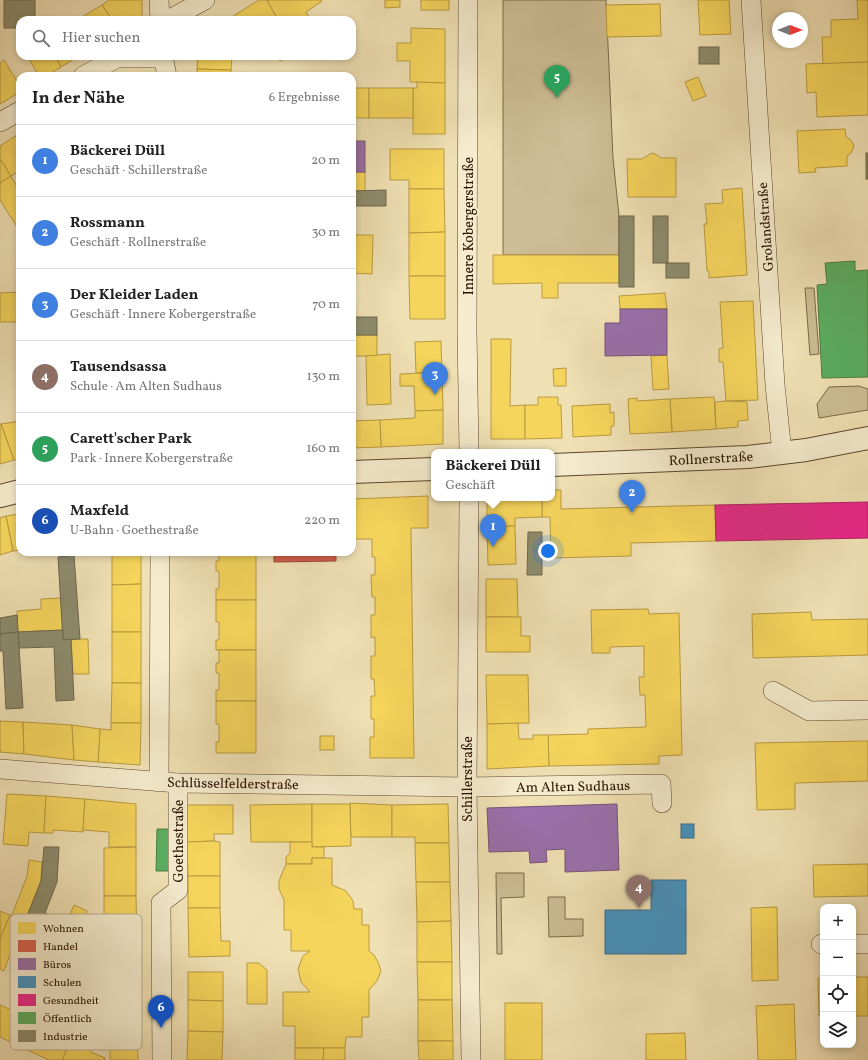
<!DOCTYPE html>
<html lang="de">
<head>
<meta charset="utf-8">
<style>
  body { margin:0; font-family:Vollkorn,serif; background:#f6f6f6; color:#222 }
  .controls { position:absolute; right:12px; bottom:12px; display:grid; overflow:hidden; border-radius:8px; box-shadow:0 2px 6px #0003 }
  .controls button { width:36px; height:36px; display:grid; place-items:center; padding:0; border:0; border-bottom:1px solid #e0e0e0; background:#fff; color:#222; font:20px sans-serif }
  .compass { position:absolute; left:772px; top:12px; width:36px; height:36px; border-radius:50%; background:#fff; box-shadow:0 2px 6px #0003; rotate:90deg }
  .you { position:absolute; left:548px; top:551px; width:14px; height:14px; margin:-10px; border:3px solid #fff; border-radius:50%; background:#1a73e8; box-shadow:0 0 0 6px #1a73e833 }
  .badge { display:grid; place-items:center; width:26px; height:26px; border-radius:50%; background:#b45309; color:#fff; font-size:13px; font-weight:700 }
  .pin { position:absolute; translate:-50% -33px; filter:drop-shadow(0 1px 2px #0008) }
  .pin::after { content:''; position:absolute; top:21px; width:14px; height:12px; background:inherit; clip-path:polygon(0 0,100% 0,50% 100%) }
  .popup { position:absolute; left:431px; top:449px; width:124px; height:52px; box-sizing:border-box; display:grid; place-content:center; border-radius:8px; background:#fff; filter:drop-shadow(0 1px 3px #0005); font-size:13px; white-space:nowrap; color:#767676 }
  .popup b { font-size:15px; color:#222 }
  .popup::after { content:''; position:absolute; left:50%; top:100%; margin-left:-8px; border:8px solid transparent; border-top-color:#fff }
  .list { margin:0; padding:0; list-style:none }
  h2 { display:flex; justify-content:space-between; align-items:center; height:52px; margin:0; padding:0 16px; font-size:17px }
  h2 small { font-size:13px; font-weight:400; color:#767676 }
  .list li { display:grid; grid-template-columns:26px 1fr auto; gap:12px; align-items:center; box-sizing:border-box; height:72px; padding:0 16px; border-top:1px solid #e0e0e0 }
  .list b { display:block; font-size:15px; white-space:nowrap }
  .list p { margin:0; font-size:13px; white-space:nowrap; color:#767676 }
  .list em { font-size:13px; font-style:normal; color:#767676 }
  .icon { flex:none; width:22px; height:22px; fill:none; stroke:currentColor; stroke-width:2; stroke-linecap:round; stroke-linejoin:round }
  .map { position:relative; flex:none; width:868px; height:1060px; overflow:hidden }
  .search { position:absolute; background:#fff; box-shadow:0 2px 6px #0003; left:16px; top:16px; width:340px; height:44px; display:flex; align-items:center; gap:10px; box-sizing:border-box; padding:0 14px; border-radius:12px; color:#767676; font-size:15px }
  .panel { position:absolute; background:#fff; box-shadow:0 2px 6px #0003; left:16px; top:72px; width:340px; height:484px; border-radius:12px }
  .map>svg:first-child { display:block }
</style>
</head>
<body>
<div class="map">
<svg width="868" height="1060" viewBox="0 0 868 1060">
  <rect width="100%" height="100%" fill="#f0e1b4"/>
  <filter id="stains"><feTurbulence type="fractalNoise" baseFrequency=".005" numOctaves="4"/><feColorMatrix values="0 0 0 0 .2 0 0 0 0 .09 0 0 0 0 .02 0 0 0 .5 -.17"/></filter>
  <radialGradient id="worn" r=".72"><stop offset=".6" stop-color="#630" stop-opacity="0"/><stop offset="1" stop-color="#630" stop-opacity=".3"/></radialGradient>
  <g fill="#cebe95" stroke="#7c684a">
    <polygon points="503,0 606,0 613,158 619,216 619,255 503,255"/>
    <polygon points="805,288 814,288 819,354 810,355"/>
    <polygon points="859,386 868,389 868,410 819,418 817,404 829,387"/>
    <polygon points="496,873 524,873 524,897 501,898 502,954 497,954"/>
    <polygon points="548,897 565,897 565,919 583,919 583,936 549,937"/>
  </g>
  <g fill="#f6d55c" stroke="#b89a40">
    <polygon points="109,0 142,0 142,17 137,20 112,20 102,5"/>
    <polygon points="259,0 267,0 278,20 227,20"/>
    <polygon points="267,0 321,0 322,1 306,12 311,20 278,20"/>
    <polygon points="385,0 400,0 400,7 385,8"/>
    <rect x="421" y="0" width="28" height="10"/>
    <polygon points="698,0 729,0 731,34 700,35"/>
    <polygon points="857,0 868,0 868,62 823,64 822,37 831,37 831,20 858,19"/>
    <polygon points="660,4 661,36 607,37 606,5"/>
    <polygon points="102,5 112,20 77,20"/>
    <polygon points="411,28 445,29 445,83 410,82 410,61 397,61 397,43 411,43"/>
    <polygon points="27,56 55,56 61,67 46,76 39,76"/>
    <polygon points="55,56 79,56 61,67"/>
    <polygon points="198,56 232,56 231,70 197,69"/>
    <polygon points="277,56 289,56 280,61"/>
    <polygon points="4,60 20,86 20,92 0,104 0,63"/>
    <polygon points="868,62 868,115 817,117 816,92 807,93 806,64"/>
    <polygon points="197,69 231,70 231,76 197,76"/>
    <polygon points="698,77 706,96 693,101 685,82"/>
    <polygon points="417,82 445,83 445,134 413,134 413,88 417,88"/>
    <rect x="352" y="88" width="17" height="30"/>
    <rect x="369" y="88" width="44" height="30"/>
    <polygon points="845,129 846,137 851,140 854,146 851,153 847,156 847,166 815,168 816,172 799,173 797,131"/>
    <polygon points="20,133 20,171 11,176 0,159 0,146"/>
    <polygon points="390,149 444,149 444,189 409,189 409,180 390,180"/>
    <polygon points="652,153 657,155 661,158 676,158 676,197 628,197 627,159 642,159"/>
    <polygon points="0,159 11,176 0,183"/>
    <rect x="352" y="172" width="13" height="19"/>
    <polygon points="11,176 20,192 19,230 0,200 0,183"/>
    <polygon points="742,188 747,275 709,278 709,271 707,271 704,224 707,224 705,204 723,203 722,190"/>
    <polygon points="409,189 444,189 445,232 409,233"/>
    <polygon points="445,232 445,276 409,276 409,233"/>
    <polygon points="352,235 373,235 372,274 352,273"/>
    <polygon points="493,255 619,255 619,283 558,283 558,298 542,298 542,283 493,284"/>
    <polygon points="409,276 445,276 445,319 410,319"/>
    <polygon points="20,292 20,322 0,322 0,293"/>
    <polygon points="665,293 667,309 620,309 619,296"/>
    <polygon points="753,301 758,400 726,401 723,362 719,362 719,349 723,348 720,302"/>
    <rect x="352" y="335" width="25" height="21"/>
    <polygon points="491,339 511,339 510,406 525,405 525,439 491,439"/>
    <polygon points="441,341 442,372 416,373 415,342"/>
    <polygon points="390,354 391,404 367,405 366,356"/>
    <polygon points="667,355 669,389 653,390 651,356"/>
    <polygon points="566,368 566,386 554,386 553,369"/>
    <polygon points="442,372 443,410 415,411 414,386 400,386 400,374"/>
    <polygon points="538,397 558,397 558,405 561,405 562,438 525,439 525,405 538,405"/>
    <polygon points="714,397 716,429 672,432 670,399"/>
    <polygon points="637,398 637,401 670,399 672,432 630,434 628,399"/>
    <polygon points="726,401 747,402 748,420 738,421 738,427 716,429 715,402"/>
    <polygon points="610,404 610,413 614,412 614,426 611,426 611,435 573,437 572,406"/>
    <polygon points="443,410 443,444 381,447 380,420 415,418 415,411"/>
    <polygon points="380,420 381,447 352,448 352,421"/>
    <polygon points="20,421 20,459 14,460 1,424"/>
    <polygon points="0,424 1,424 14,460 0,464"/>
    <polygon points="552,490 561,490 561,509 715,505 716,541 631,543 631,556 551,558 550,517 542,517 542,498 552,498"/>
    <polygon points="428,496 428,528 411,528 414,758 370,758 370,737 374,737 374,719 371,719 371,696 375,696 374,679 371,679 371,656 375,656 375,637 371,638 371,615 375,615 375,597 372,597 371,575 375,575 375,557 372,557 372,539 352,539 352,499"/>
    <polygon points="487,498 542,498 542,517 515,518 515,526 487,527"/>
    <polygon points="20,514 20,550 13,551 6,516"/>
    <polygon points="6,516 13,551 0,555 0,518"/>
    <polygon points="515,526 516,564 488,565 487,527"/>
    <polygon points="120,552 141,552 141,553 120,554"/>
    <rect x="216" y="552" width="40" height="1"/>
    <polygon points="141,553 141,584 112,585 112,554"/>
    <polygon points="219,553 256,553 256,600 216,600 216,589 219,589 219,571 216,571 216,561 219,561"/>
    <polygon points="486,579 517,579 518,617 486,617"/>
    <polygon points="141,584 141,632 112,632 112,585"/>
    <polygon points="61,598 63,630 18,632 17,611 41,609 41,599"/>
    <polygon points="216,600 256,600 256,650 216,650 216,640 219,640 219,622 216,622"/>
    <polygon points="648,609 649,614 679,613 682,755 659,756 659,764 549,766 548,735 588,734 588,729 646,727 645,695 640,695 639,677 644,677 644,646 610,647 610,653 592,653 591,610"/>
    <polygon points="811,612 812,620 868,619 868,655 753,658 752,614"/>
    <polygon points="486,617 521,617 521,636 530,636 530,652 486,652"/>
    <rect x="112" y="632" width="29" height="51"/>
    <polygon points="71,639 88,639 89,674 73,674"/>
    <polygon points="219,650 256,650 256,701 216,701 216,690 219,690 219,673 216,673 216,663 219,663"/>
    <polygon points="486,675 528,675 529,723 487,724"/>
    <polygon points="112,683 141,683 141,723 111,723"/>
    <polygon points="216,701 256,701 256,753 216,753 216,742 219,742 219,724 216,724"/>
    <polygon points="0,721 23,722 24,754 0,752"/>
    <polygon points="23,722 72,725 74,760 24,754"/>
    <polygon points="111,723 141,723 140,765 98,762 100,729 111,730"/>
    <polygon points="518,723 519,739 533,739 533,735 548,735 549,766 487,769 487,724"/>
    <polygon points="72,725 100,729 98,762 74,760"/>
    <rect x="320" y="736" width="14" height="14"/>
    <polygon points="864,741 868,741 868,781 795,783 795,809 757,810 755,743"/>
    <polygon points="7,794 46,796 44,833 29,832 28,846 3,844"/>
    <polygon points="46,796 85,799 83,832 53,830 53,833 44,833"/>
    <polygon points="85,799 136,804 136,847 109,847 109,832 83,830"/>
    <polygon points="350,803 392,805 392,837 351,837"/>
    <polygon points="312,804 312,842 251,842 250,805"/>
    <polygon points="312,804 350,804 351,846 312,847"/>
    <polygon points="448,804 449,843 415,843 415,837 392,837 392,805"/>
    <polygon points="187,805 233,805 233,834 214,834 214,841 187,842"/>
    <polygon points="214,841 220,842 220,876 188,876 187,842"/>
    <polygon points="290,842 312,842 312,847 324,847 324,858 312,858 312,864 286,864 286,857 290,853"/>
    <polygon points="415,843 449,843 450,882 416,882"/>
    <polygon points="136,847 136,896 104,896 104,848"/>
    <polygon points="312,858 332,858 332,885 346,891 353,901 354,909 362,909 362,925 369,925 369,951 374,955 378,962 381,971 377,981 369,990 369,1017 362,1017 362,1037 346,1037 345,1048 295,1048 295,1026 283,1026 283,992 310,992 301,982 298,969 303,956 310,951 291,951 291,930 284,930 284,900 279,889 279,881 286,864 312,864"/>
    <polygon points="29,860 42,862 41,881 25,921 12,915 27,876"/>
    <polygon points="868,864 868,896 814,897 813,865"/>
    <rect x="188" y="876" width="32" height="32"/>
    <polygon points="416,882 450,882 451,921 417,922"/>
    <polygon points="104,896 136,896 137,947 104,946"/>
    <polygon points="74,905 87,911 81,926 95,932 96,945 84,945 61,935"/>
    <polygon points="777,907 778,980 752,981 751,908"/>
    <polygon points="188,908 220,908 221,941 230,941 230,956 189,957"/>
    <polygon points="0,911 10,915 1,938 0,938"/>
    <polygon points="10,915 61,935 55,950 22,937 13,946 4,971 0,969 0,939"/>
    <polygon points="451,921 452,962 417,962 417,922"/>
    <polygon points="70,939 84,945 66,987 52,981"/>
    <polygon points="84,945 137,947 137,988 106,988 106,958 79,957"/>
    <polygon points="417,962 452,962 452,1000 418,1000"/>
    <polygon points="247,963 259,963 267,970 267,1004 247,1004"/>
    <polygon points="188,972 223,972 223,1001 188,1000"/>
    <rect x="853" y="977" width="15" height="39"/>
    <polygon points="818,978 823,978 823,1016 819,1016"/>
    <polygon points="137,988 137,1037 104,1038 103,989"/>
    <polygon points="188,1000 223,1001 223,1032 188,1031"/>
    <polygon points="418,1000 452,1000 453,1041 418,1041"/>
    <rect x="505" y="1003" width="37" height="57"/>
    <polygon points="794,1004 796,1060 758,1060 756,1006"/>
    <polygon points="0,1005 32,1019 21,1047 0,1037"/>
    <polygon points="32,1019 72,1038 62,1060 49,1060 21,1047"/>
    <polygon points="188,1031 223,1032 222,1060 187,1060"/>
    <polygon points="685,1033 686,1060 646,1060 646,1034"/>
    <polygon points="137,1037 138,1060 110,1060 110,1038"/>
    <polygon points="72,1038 74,1040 77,1038 90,1044 91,1052 105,1058 105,1060 62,1060"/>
    <polygon points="418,1041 453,1041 453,1060 419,1060"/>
    <polygon points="295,1048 324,1048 323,1060 295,1060"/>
    <polygon points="324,1048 345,1048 345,1060 323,1060"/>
  </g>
  <polygon fill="#d6604d" stroke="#a24936" points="274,552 336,552 336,561 274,562"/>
  <g fill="#9970ab" stroke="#775478">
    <rect x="352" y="141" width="13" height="31"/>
    <polygon points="620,309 667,309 667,355 605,356 605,323 620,323"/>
    <polygon points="617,804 619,870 565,872 565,849 546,850 547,862 530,863 529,851 489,852 487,808"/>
  </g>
  <g fill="#4393c3" stroke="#3b6c88">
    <rect x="681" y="824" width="13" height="14"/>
    <polygon points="651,880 686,880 686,954 605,954 605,910 651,910"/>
  </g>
  <polygon fill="#e7298a" stroke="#ae2261" points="868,502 868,538 716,541 715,505"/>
  <g fill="#5aae61" stroke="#4b7f44">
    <polygon points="855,261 855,271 868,270 868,377 822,378 817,285 827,284 825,263"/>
    <polygon points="157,829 171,829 170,871 156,871"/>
  </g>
  <g fill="#8c8c6e" stroke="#6e674d">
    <polygon points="4,0 35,0 35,20 20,20 20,28 4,28"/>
    <rect x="699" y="47" width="20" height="17"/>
    <rect x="866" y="153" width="2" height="26"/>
    <polygon points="386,190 386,206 352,206 352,191"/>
    <rect x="619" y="216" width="15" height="71"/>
    <rect x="653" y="216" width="15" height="47"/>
    <rect x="666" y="263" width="23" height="15"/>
    <rect x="352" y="317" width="25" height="18"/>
    <polygon points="528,532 542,532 542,575 527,575"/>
    <polygon points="74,555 80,639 63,640 58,557"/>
    <polygon points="17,615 18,632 0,634 0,618"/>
    <polygon points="63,630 63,640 71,639 74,700 56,701 54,647 19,648 18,632"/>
    <polygon points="18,632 23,708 6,709 3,651 0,651 0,634"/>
    <polygon points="44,847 59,847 57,882 45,913 66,922 61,935 25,921 41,881"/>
  </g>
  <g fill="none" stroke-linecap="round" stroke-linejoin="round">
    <defs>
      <g id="minor">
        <polyline points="159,0 160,20"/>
        <polyline points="468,0 467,331 469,452"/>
        <polyline points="751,0 775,385 782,453"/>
        <polyline points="168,20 205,0"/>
        <polyline points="163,56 167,76"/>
        <polyline points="83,76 117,58 163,58"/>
        <polyline points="0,122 20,111"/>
        <polyline points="469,498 467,787 471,1060"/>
        <polyline points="773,691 809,711 868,710"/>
        <polyline points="0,769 178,783 467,787 661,784 662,803"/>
        <polyline points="159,782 160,552"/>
        <polyline points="821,944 823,944"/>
        <polyline points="853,944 868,944"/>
        <polyline points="162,1060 161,903 178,890 178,783"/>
      </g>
      <g id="tertiary">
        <polyline points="552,465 748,457 806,450 868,438"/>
        <polyline points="352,472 434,469"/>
        <polyline points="0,496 20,491"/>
      </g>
    </defs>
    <use href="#minor" stroke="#5b462d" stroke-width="20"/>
    <use href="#tertiary" stroke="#5b462d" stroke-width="24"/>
    <use href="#minor" stroke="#f5ecce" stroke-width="19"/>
    <use href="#tertiary" stroke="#f5ecce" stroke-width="22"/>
  </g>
  <g text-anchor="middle" stroke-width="4" stroke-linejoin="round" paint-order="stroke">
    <g font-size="14" fill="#291200" stroke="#f5ecce">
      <text transform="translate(468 226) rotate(-90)" y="5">Innere Kobergerstraße</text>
      <text transform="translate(765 227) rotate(-94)" y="5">Grolandstraße</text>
      <text transform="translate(711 458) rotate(-3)" y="5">Rollnerstraße</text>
      <text transform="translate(467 779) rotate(-90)" y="5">Schillerstraße</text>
      <text transform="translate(233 783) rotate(1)" y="5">Schlüsselfelderstraße</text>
      <text transform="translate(573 786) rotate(-1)" y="5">Am Alten Sudhaus</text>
      <text transform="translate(178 841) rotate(-90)" y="5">Goethestraße</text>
    </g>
  </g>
  <rect x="10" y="914" width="132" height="136" rx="6" fill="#f5ecce" stroke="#b8ab90" stroke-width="1"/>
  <rect x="18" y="922" width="18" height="12" fill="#f6d55c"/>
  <rect x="18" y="940" width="18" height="12" fill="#d6604d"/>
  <rect x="18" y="958" width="18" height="12" fill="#9970ab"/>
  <rect x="18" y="976" width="18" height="12" fill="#4393c3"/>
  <rect x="18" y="994" width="18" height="12" fill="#e7298a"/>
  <rect x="18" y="1012" width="18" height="12" fill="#5aae61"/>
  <rect x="18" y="1030" width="18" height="12" fill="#8c8c6e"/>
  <g font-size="11" fill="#291200">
    <text x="43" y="932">Wohnen</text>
    <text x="43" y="950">Handel</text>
    <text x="43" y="968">Büros</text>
    <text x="43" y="986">Schulen</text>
    <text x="43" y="1004">Gesundheit</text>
    <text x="43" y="1022">Öffentlich</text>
    <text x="43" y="1040">Industrie</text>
  </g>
  <rect width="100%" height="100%" filter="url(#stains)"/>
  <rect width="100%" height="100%" fill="url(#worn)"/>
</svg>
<div class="controls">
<button>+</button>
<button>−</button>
<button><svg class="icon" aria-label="locate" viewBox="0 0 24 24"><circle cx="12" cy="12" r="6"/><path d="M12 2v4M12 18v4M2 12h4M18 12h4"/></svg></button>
<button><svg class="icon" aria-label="layers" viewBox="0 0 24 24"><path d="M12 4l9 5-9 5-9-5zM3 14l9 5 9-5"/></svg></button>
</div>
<svg class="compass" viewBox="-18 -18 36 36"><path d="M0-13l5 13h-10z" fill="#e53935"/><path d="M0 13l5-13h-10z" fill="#767676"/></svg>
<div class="you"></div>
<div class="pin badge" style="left:493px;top:547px;background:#3f7fe0">1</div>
<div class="popup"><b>Bäckerei Düll</b>Geschäft</div>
<div class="pin badge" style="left:632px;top:513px;background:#3f7fe0">2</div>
<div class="pin badge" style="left:435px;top:395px;background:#3f7fe0">3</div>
<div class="pin badge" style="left:639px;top:908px;background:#8d6e63">4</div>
<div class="pin badge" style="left:557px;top:98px;background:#2e9e5b">5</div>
<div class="pin badge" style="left:161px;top:1028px;background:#1a4fb4">6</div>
<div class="search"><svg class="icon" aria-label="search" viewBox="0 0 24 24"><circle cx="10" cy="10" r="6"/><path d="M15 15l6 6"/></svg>Hier suchen</div>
<section class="panel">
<h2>In der Nähe<small>6 Ergebnisse</small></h2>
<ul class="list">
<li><span class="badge" style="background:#3f7fe0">1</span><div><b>Bäckerei Düll</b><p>Geschäft · Schillerstraße</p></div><em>20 m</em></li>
<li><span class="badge" style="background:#3f7fe0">2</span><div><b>Rossmann</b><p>Geschäft · Rollnerstraße</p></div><em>30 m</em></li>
<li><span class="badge" style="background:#3f7fe0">3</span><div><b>Der Kleider Laden</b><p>Geschäft · Innere Kobergerstraße</p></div><em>70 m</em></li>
<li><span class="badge" style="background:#8d6e63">4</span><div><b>Tausendsassa</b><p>Schule · Am Alten Sudhaus</p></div><em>130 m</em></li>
<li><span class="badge" style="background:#2e9e5b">5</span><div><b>Carett'scher Park</b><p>Park · Innere Kobergerstraße</p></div><em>160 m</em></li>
<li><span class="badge" style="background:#1a4fb4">6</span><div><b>Maxfeld</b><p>U-Bahn · Goethestraße</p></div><em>220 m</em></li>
</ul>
</section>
</div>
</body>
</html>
